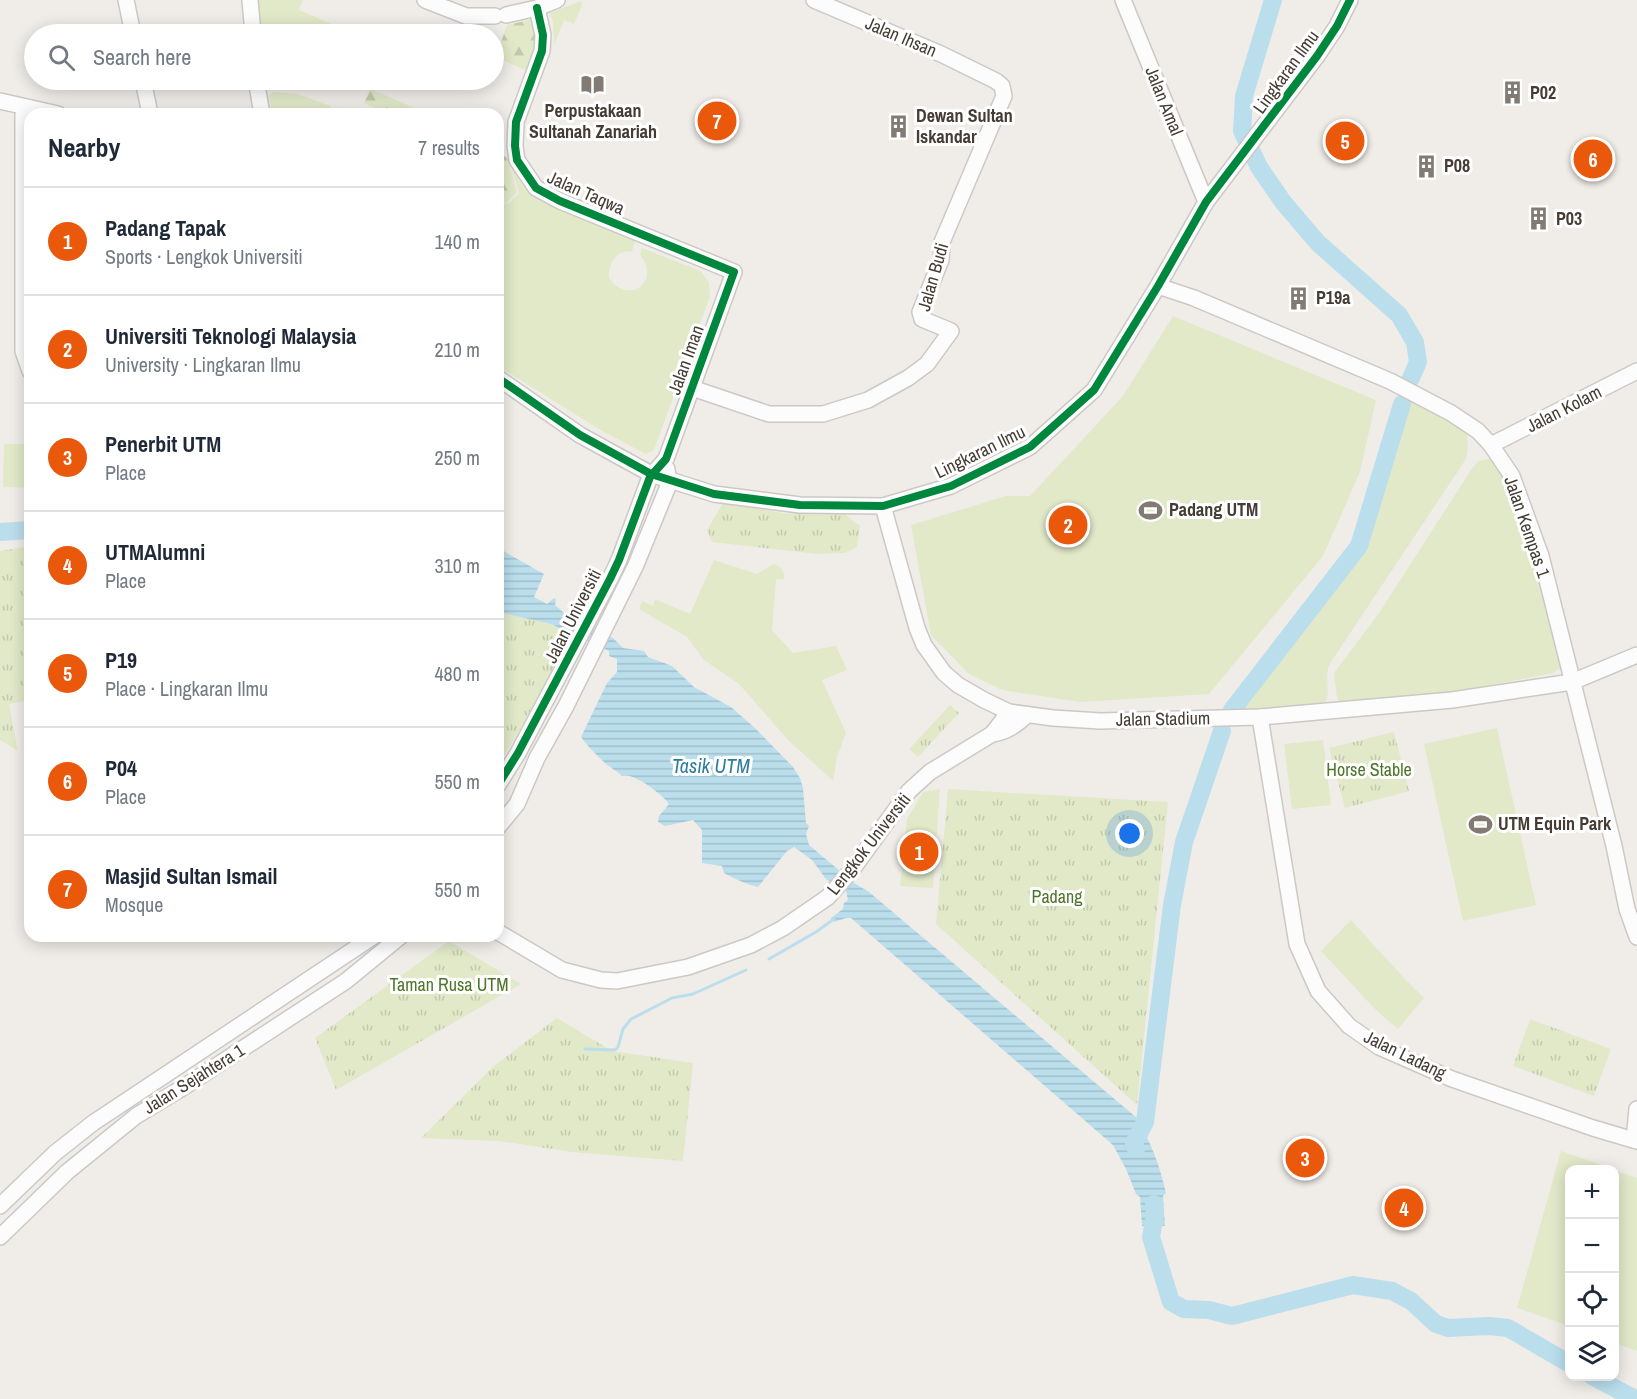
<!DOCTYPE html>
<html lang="en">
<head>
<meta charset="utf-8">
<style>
  body { margin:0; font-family:"Archivo Narrow",sans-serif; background:#f6f6f7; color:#1f2937 }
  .controls { position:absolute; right:18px; bottom:18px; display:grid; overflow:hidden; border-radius:12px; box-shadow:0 3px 15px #0003 }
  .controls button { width:54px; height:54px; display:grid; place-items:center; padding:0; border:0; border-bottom:2px solid #e0e1e3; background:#fff; color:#1f2937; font:30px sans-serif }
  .you { position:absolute; left:1130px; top:834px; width:21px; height:21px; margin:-15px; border:4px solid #fff; border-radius:50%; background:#1a73e8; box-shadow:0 0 0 9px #1a73e833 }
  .badge { display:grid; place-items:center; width:39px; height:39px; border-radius:50%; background:#ea580c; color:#fff; font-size:20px; font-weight:700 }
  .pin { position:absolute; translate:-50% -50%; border:3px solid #fff; box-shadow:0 2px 6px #0006 }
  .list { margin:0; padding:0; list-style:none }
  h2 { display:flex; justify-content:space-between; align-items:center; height:78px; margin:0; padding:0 24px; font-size:26px }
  h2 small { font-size:20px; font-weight:400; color:#747a83 }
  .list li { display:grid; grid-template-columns:39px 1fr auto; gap:18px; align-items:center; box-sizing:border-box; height:108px; padding:0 24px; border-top:2px solid #e0e1e3 }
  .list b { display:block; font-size:22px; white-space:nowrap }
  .list p { margin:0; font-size:20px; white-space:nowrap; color:#747a83 }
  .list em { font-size:20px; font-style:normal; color:#747a83 }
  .icon { flex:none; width:33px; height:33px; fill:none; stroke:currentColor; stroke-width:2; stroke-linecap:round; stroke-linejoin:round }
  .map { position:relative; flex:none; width:1637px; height:1399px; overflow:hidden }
  .search { position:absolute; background:#fff; box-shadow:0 3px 15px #0003; left:24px; top:24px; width:480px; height:66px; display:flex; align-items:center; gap:15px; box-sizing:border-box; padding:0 21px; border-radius:33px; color:#747a83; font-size:22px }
  .panel { position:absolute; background:#fff; box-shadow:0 3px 15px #0003; left:24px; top:108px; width:480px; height:834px; border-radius:18px }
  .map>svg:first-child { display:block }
</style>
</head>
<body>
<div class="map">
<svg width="1637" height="1399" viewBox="0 0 1637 1399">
  <defs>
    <pattern id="forest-firs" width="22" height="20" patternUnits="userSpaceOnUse" patternTransform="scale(1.5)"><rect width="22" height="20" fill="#e1e9c9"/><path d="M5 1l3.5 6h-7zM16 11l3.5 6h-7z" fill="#c2c9ad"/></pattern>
    <pattern id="park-tufts" width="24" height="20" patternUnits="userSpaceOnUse" patternTransform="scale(1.5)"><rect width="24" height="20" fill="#e1e9c9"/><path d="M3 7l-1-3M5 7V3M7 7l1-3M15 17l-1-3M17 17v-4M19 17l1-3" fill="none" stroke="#c2c9ad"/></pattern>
    <pattern id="water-rules" width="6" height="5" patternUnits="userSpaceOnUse" patternTransform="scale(1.5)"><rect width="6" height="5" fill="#badeec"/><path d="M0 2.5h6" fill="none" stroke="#a1bfcb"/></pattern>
  </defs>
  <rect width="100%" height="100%" fill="#f0ede9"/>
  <g fill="#e1e9c9">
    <polygon points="255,0 303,0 299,10 355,34 316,34 294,25 289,34 257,34"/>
    <polygon points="581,1 582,6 574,24 564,20 554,45 553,23 550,13"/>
    <polygon points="273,92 298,94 331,106 327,114 317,114 303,108 300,114 273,114 268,96"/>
    <path d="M511 166 523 186 539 200 635 240 632 252C616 249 608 264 609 278 628 306 662 282 640 255L642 248 701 271 709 283 710 296 654 450 646 454 602 431 498 366V205L509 203 519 193Z"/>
    <polygon points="1173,316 1376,400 1360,472 1323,556 1209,694 1080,702 1002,690 969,674 931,635 911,525 1006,496 1030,496 1123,396"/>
    <path d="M1412 401 1467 431 1468 449 1466 459 1329 665C1324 678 1332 693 1324 705L1234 714 1364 546 1405 406Z"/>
    <polygon points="4,444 30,444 30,488 3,487"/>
    <polygon points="1490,459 1497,463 1511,486 1562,663 1561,668 1553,673 1440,695 1344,705 1337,699 1334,673 1379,613 1471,470 1478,461"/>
    <path d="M714 560 757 574 773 564C782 566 784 570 784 579H776L772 630 793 653 836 646 847 670 822 680 846 733 837 757 833 781 788 740 739 684 704 660 687 637 639 609 642 601 653 606 655 599 690 614Z"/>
    <polygon points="1497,728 1536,905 1463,921 1424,744"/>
    <polygon points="1323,740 1331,805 1292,809 1284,744"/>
    <polygon points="940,789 933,888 900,886 907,819 923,792"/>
    <polygon points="1351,920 1404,978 1424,998 1398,1029 1375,1009 1321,951"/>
    <polygon points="1561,1151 1613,1169 1570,1170 1569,1326 1517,1308"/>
    <polygon points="1614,1170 1637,1178 1637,1351 1615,1343"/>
  </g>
  <g fill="url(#forest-firs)">
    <polygon points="534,19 539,35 528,71 500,59 503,50 499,48 507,25"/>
    <polygon points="370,89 422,111 421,114 388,114 364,103"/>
    <polygon points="498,153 508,158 517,192 508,202 498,203"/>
  </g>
  <g fill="url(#park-tufts)">
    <polygon points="725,500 776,512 790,514 801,510 840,510 860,526 857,547 845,553 817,554 712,542 707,530"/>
    <polygon points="30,546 30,700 9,704 18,751 0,740 0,551"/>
    <polygon points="498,612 551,624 572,634 517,735 498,765"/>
    <polygon points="950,705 959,713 918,757 909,749"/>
    <polygon points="1394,732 1409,791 1345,808 1329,748"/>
    <polygon points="948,789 1168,802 1137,1105 936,924"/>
    <polygon points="449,941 521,984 336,1090 315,1038"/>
    <polygon points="557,1018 612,1051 693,1063 683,1161 572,1152 499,1141 421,1138 495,1065"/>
    <polygon points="1530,1019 1611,1049 1594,1096 1513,1066"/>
  </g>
  <path fill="url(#water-rules)" d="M498 548 544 574 534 597 547 604 554 598 556 599 555 605 573 621 578 620 613 638 623 648 644 651 648 657 672 666 694 687 731 707 756 729 793 767 800 778 803 788 806 823 809 826 806 834 809 845 854 883 869 892 1137 1118C1151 1143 1160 1166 1166 1193L1163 1196 1165 1226H1142L1140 1197 1136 1194 1126 1169 1113 1145 851 918H846L834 922 831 918 843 909 844 903 848 900 846 891 826 879 812 860 794 847 787 851 758 887C746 884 735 879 724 873L722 866 702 863V830L693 820 665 826 658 822 659 816 669 804C662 794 633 772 622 776 617 771 611 768 606 764 597 755 588 747 581 737L607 683 617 672V659L609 656V651L551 624 498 612Z"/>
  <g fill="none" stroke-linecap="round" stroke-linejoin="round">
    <g stroke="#badeec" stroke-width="3">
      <polyline points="769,959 816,932 834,919"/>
      <polyline points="585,1049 615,1050 618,1047 623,1029 631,1019 672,998 693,994 746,970"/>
    </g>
    <g stroke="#badeec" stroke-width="18">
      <polyline points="1273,0 1244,96 1242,131 1259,167 1283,202 1318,243 1399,315 1415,342 1418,362 1411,378"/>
      <polyline points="0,532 30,530"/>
      <polyline points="1232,710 1359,546 1402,404"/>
      <polyline points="1136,1149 1134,1143 1145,1122 1172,905 1184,842 1222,731"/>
      <polyline points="1154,1204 1155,1215 1151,1237 1171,1302 1184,1309 1209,1310 1232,1316 1353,1285 1392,1291 1411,1301 1436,1324 1448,1328 1489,1326 1508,1328 1570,1364"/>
      <polyline points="1592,1376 1635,1399"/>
    </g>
    <defs>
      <g id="minor">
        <polyline points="126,0 133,34"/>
        <polyline points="250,0 253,34"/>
        <polyline points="425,0 466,16 495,16"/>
        <polyline points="1123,0 1206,202"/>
        <polyline points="506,15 537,8 557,0"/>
        <polyline points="143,80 150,114"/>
        <polyline points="256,80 262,114"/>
        <polyline points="0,101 58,114"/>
        <polyline points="25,107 23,115 23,351 30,371"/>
        <polyline points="1158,286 1194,298 1390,381 1451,413 1478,431 1491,445 1512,476 1541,556 1614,846 1627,909 1637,937"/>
        <polyline points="498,378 580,435 651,474 714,494 800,505 883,506 951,486 1030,447 1094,390 1158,286 1206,202 1317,56 1337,26 1350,0"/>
        <polyline points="692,388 769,414 823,414 868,400 908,378 927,364 951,331 922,319 920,312 941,260 942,242 1004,96 1002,86 996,81 941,54 814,0"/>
        <polyline points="1491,445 1637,371"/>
        <polyline points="883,506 917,628 924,645 944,673 958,685 984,700 1009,712 1053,718 1100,721 1260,717 1452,700 1572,682 1637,655"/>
        <polyline points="1260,717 1297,944 1318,991 1349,1026 1379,1047 1452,1079 1593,1128 1637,1141"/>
        <path d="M992 734C1007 732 1016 725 1027 715"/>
        <polyline points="498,785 518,753 610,579 619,560 650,477 666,459 734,272 560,201 536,188 517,160 515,146 516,122 542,51 543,35 537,8"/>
        <polyline points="498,827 517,804 537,758 566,706 635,567 669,484 667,469"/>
        <polyline points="498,932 562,970 601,980 617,981 688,967 751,945 783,928 828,897 852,870 909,791 930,772 992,734 1009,712"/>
        <polyline points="1634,1140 1637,1109"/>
        <polyline points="0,1206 55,1153 93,1123 374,936"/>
        <polyline points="0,1237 67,1172 136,1116 187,1085 346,981 401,936"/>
      </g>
    </defs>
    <use href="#minor" stroke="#ccc9c5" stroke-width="18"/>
    <use href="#minor" stroke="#fdfcfc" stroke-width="15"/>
    <defs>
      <g id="cycleway">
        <polyline points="498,378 580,435 651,474 714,494 800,505 883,506 951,486 1030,447 1094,390 1158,286 1206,202 1317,56 1337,26 1350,0"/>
        <polyline points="498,785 518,753 610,579 619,560 650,477 666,459 734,272 560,201 536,188 517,160 515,146 516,122 542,51 543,35 537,8"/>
      </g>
    </defs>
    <use href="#cycleway" stroke="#fff" stroke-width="11"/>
    <use href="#cycleway" stroke="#00873e" stroke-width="8"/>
  </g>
  <defs>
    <symbol id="library-bare" viewBox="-9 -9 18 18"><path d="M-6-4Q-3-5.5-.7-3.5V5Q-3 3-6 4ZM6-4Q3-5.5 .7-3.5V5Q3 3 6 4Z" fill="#817b74" stroke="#fff" stroke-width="2.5" paint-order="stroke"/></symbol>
    <symbol id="building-bare" viewBox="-9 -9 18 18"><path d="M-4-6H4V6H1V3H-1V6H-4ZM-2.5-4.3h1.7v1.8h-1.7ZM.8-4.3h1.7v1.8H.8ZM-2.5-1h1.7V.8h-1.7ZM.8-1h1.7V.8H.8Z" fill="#817b74" stroke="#fff" stroke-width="2.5" paint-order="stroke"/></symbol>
    <symbol id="stadium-bare" viewBox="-9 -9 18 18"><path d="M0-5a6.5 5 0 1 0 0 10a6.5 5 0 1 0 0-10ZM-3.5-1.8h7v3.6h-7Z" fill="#817b74" stroke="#fff" stroke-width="2.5" paint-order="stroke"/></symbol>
  </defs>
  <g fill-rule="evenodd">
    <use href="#library-bare" x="576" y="68" width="33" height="33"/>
    <use href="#building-bare" x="1496" y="76" width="33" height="33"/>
    <use href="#building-bare" x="882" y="110" width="33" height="33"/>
    <use href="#building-bare" x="1410" y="150" width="33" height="33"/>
    <use href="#building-bare" x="1522" y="202" width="33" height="33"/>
    <use href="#building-bare" x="1282" y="282" width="33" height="33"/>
    <use href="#stadium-bare" x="1134" y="494" width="33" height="33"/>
    <use href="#stadium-bare" x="1464" y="808" width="33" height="33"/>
  </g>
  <g text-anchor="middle" stroke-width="6" stroke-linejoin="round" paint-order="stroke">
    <g font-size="18" fill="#453d35" stroke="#fff">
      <text transform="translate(901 37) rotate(23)" y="6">Jalan Ihsan</text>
      <text transform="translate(1286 72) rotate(-54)" y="6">Lingkaran Ilmu</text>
      <text transform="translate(1164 101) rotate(68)" y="6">Jalan Amal</text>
      <text transform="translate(586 193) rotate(24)" y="6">Jalan Taqwa</text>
      <text transform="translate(933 277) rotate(-74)" y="6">Jalan Budi</text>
      <text transform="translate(686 360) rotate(-70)" y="6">Jalan Iman</text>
      <text transform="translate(1564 409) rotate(-27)" y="6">Jalan Kolam</text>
      <text transform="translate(980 452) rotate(-26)" y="6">Lingkaran Ilmu</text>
      <text transform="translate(1527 527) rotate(71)" y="6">Jalan Kempas 1</text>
      <text transform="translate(573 616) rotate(-63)" y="6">Jalan Universiti</text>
      <text transform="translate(1163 719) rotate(-1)" y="6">Jalan Stadium</text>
      <text transform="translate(869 844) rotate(-52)" y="6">Lengkok Universiti</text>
      <text transform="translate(1405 1055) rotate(26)" y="6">Jalan Ladang</text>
      <text transform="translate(194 1079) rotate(-32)" y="6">Jalan Sejahtera 1</text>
    </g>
    <g font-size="18" font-weight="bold" fill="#453d35" stroke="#fff" text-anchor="start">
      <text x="1530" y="99">P02</text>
      <text x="593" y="117" text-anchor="middle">Perpustakaan<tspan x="593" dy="21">Sultanah Zanariah</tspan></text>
      <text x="916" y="122">Dewan Sultan<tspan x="916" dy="21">Iskandar</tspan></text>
      <text x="1444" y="172">P08</text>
      <text x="1556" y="225">P03</text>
      <text x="1316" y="304">P19a</text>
      <text x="1169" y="516">Padang UTM</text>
      <text x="1498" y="830">UTM Equin Park</text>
    </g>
    <g font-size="18" fill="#4f752a" stroke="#fff">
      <text x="1369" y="776">Horse Stable</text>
      <text x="1057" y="903">Padang</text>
      <text x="449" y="991">Taman Rusa UTM</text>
    </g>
    <g font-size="20" font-style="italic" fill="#2e7c9e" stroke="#fff">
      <text x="711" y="773">Tasik UTM</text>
    </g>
  </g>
</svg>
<div class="controls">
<button>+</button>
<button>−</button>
<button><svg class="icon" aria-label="locate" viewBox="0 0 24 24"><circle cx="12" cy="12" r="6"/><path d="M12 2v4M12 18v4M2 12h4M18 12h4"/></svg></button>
<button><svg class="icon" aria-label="layers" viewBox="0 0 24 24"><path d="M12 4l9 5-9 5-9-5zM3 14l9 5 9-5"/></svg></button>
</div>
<div class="you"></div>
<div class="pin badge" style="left:919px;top:852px">1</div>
<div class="pin badge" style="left:1068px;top:525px">2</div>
<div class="pin badge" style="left:1305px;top:1158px">3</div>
<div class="pin badge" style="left:1404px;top:1208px">4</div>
<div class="pin badge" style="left:1345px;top:141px">5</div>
<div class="pin badge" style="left:1593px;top:159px">6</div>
<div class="pin badge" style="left:717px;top:121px">7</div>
<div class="search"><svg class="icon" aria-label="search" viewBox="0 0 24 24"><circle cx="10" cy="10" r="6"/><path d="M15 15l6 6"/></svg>Search here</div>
<section class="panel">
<h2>Nearby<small>7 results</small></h2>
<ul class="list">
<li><span class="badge">1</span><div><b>Padang Tapak</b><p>Sports · Lengkok Universiti</p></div><em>140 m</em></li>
<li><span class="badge">2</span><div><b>Universiti Teknologi Malaysia</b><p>University · Lingkaran Ilmu</p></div><em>210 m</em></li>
<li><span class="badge">3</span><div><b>Penerbit UTM</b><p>Place</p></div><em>250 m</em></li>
<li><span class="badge">4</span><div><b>UTMAlumni</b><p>Place</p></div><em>310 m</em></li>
<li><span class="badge">5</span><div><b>P19</b><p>Place · Lingkaran Ilmu</p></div><em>480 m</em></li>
<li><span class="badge">6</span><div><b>P04</b><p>Place</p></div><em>550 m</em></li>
<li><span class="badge">7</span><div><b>Masjid Sultan Ismail</b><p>Mosque</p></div><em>550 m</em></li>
</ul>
</section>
</div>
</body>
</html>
